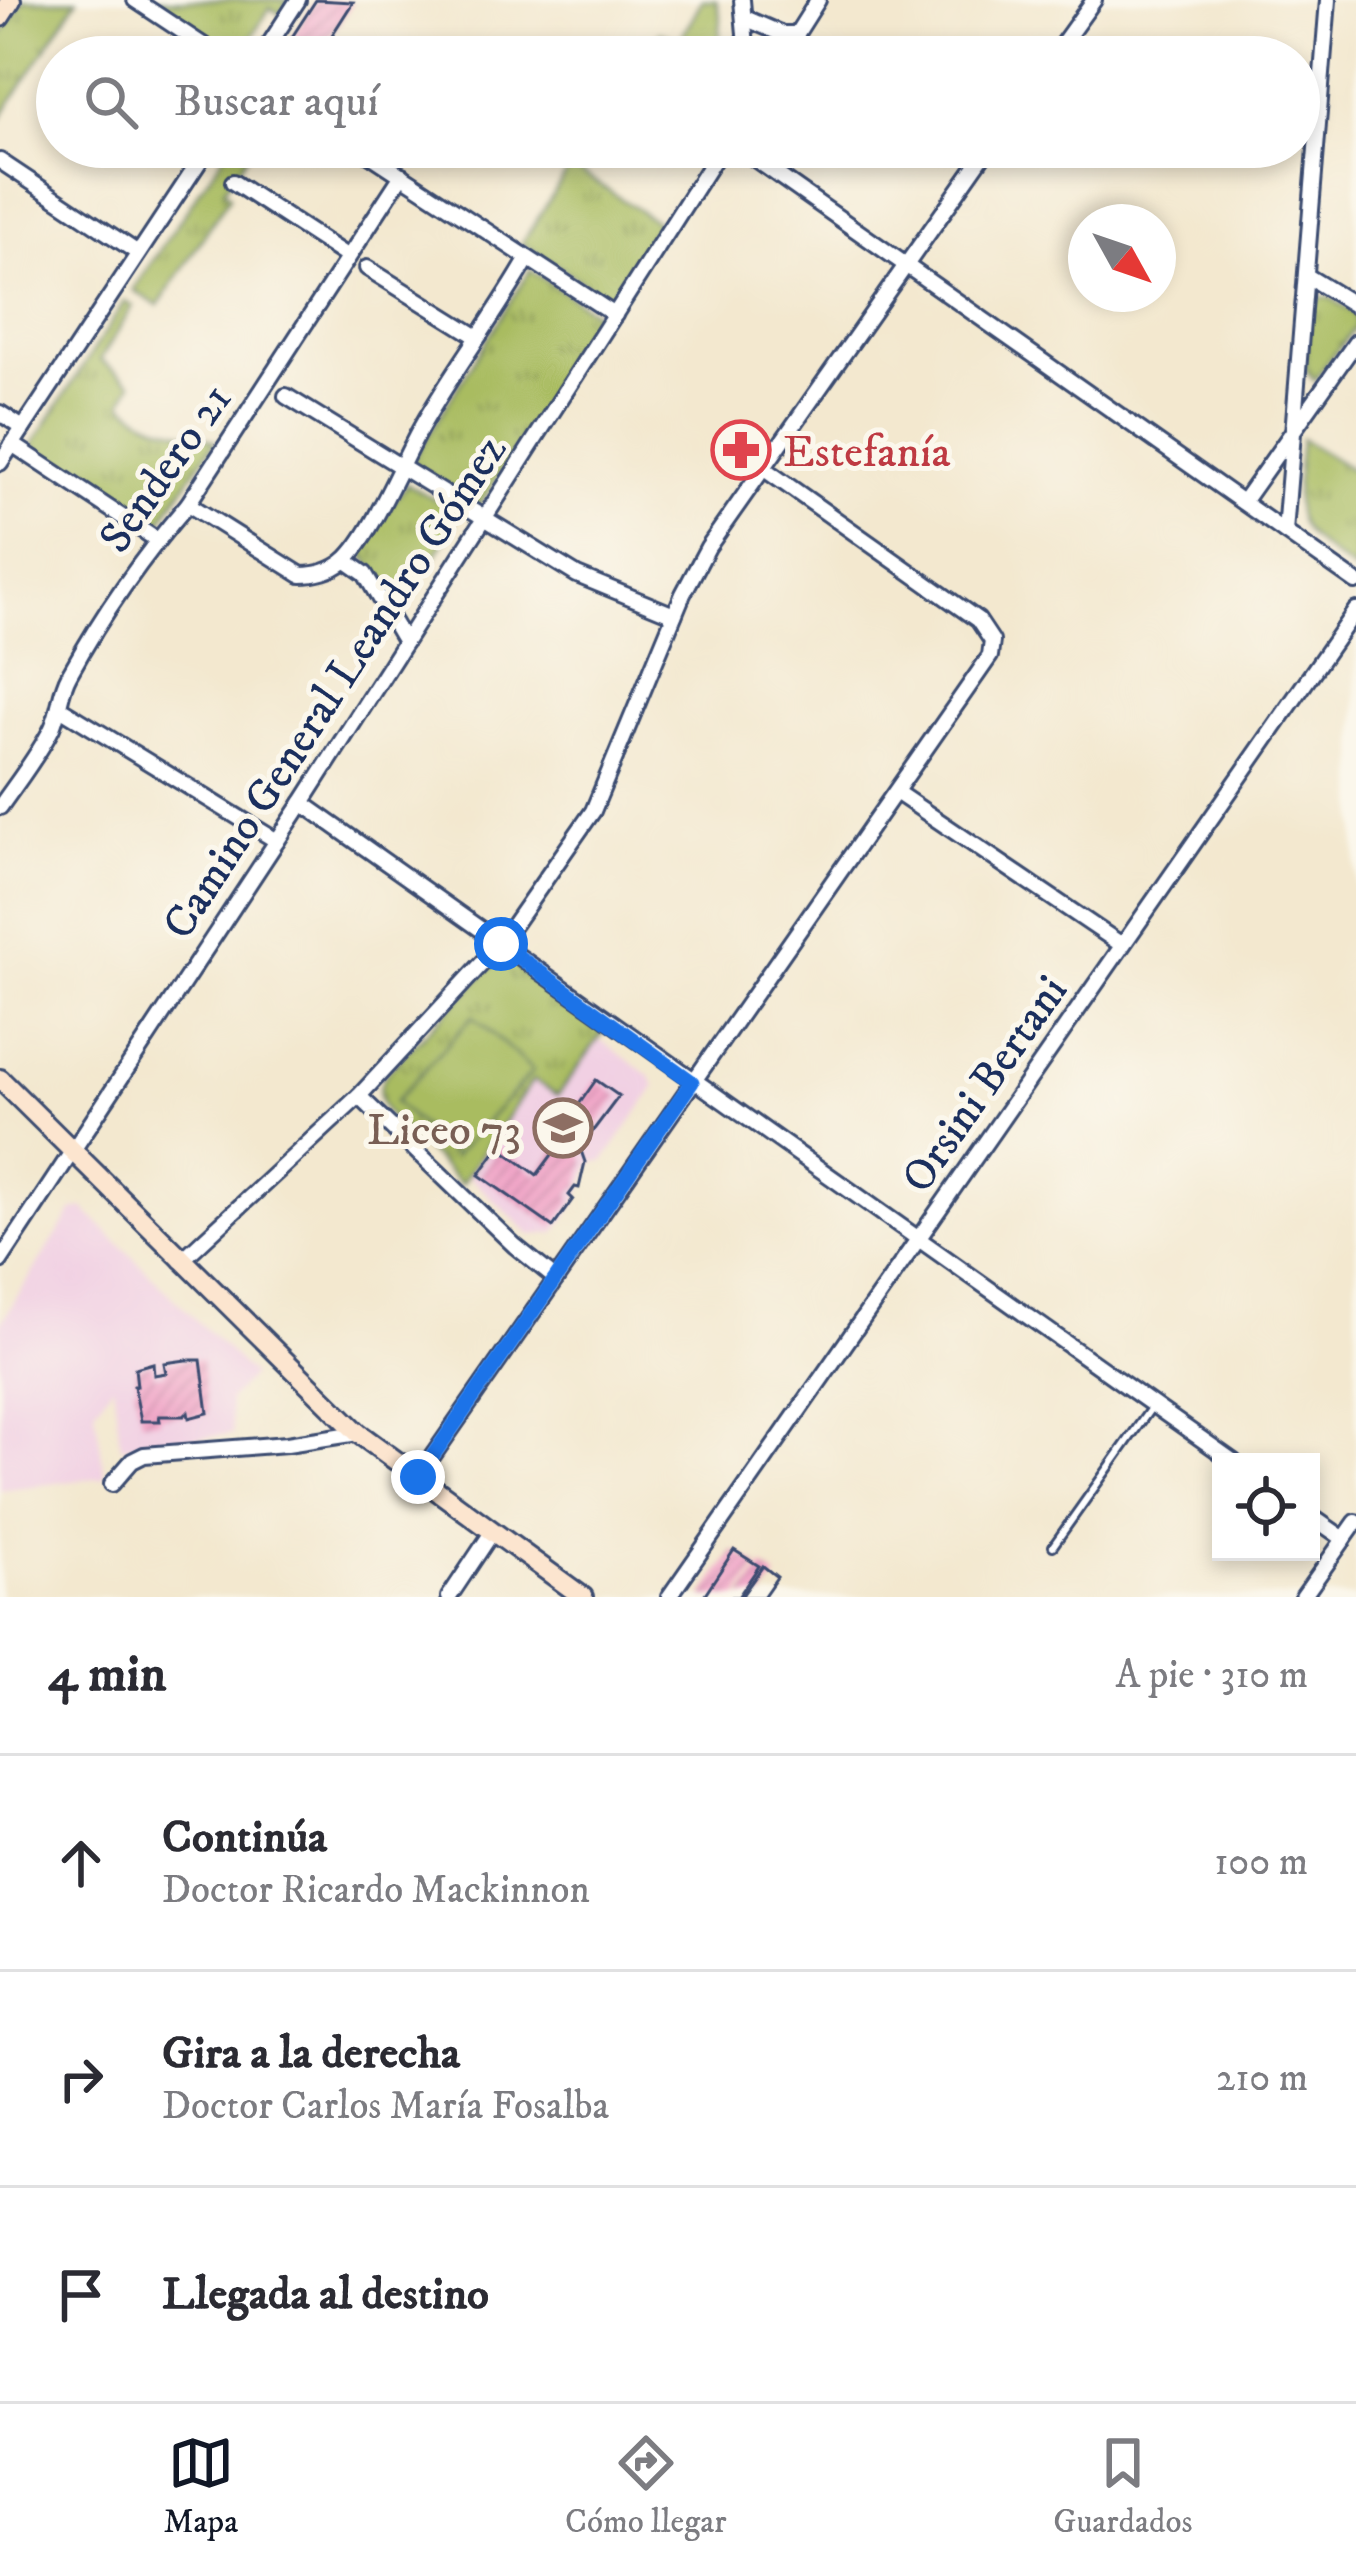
<!DOCTYPE html>
<html lang="es">
<head>
<meta charset="utf-8">
<style>
  body { margin:0; font-family:"IM FELL DW Pica",serif; background:#f7f7f7; color:#2b2b33 }
  .controls { position:absolute; right:36px; bottom:36px; display:grid; overflow:hidden; border-radius:0px; box-shadow:0 6px 18px #0003 }
  .controls button { width:108px; height:108px; display:grid; place-items:center; padding:0; border:0; border-bottom:3px solid #e1e1e2; background:#fff; color:#2b2b33; font:60px sans-serif }
  .compass { position:absolute; left:1068px; top:204px; width:108px; height:108px; border-radius:50%; background:#fff; box-shadow:0 6px 18px #0003; rotate:130deg }
  .stop { position:absolute; width:36px; height:36px; margin:-27px; border:9px solid #1a73e8; border-radius:50%; background:#fff }
  .stop.end { background:#1a73e8; border-color:#fff; box-shadow:0 3px 12px #0008 }
  .list { margin:0; padding:0; list-style:none }
  h2 { display:flex; justify-content:space-between; align-items:center; height:156px; margin:0; padding:0 48px; font-size:51px }
  h2 small { font-size:39px; font-weight:400; color:#7c7c81 }
  .list li { display:grid; grid-template-columns:78px 1fr auto; gap:36px; align-items:center; box-sizing:border-box; height:216px; padding:0 48px; border-top:3px solid #e1e1e2 }
  .list b { display:block; font-size:45px; white-space:nowrap }
  .list p { margin:0; font-size:39px; white-space:nowrap; color:#7c7c81 }
  .list em { font-size:39px; font-style:normal; color:#7c7c81 }
  .icon { flex:none; width:66px; height:66px; fill:none; stroke:currentColor; stroke-width:2; stroke-linecap:round; stroke-linejoin:round }
  .map { position:relative; flex:none; width:1356px; height:1597px; overflow:hidden }
  .search { position:absolute; background:#fff; box-shadow:0 6px 18px #0003; left:36px; right:36px; top:36px; height:132px; display:flex; align-items:center; gap:30px; box-sizing:border-box; padding:0 42px; border-radius:66px; color:#7c7c81; font-size:45px }
  .sheet { height:804px; background:#fff }
  nav { display:flex; justify-content:space-around; align-items:center; box-sizing:border-box; height:168px; border-top:3px solid #e1e1e2; background:#fff; font-size:33px; color:#7c7c81 }
  nav a { display:grid; justify-items:center; gap:6px }
  nav .on { color:#111827 }
  .map>svg:first-child { display:block }
</style>
</head>
<body>
<div class="map">
<svg width="1356" height="1597" viewBox="0 0 1356 1597">
  <defs>
    <pattern id="grass-tufts" width="24" height="20" patternUnits="userSpaceOnUse" patternTransform="scale(3)"><rect width="24" height="20" fill="#a9bc60"/><path d="M3 7l-1-3M5 7V3M7 7l1-3M15 17l-1-3M17 17v-4M19 17l1-3" fill="none" stroke="#899952"/></pattern>
    <pattern id="building-hatch" width="6" height="6" patternUnits="userSpaceOnUse" patternTransform="scale(3)"><rect width="6" height="6" fill="#f1a5c7"/><path d="M-1 1l2-2M0 6l6-6M5 7l2-2" fill="none" stroke="#ce8ead"/></pattern>
  </defs>
  <rect width="100%" height="100%" fill="#fbf7ec"/>
  <filter id="ink" filterUnits="userSpaceOnUse"><feTurbulence type="fractalNoise" baseFrequency=".00833" numOctaves="2"/><feDisplacementMap in="SourceGraphic" scale="24" xChannelSelector="R" yChannelSelector="G"/><feConvolveMatrix kernelMatrix="1 2 1 2 8 2 1 2 1" color-interpolation-filters="sRGB"/></filter>
  <filter id="wash" filterUnits="userSpaceOnUse"><feTurbulence type="fractalNoise" baseFrequency=".004" numOctaves="4" result="noise"/><feDisplacementMap in="SourceGraphic" scale="48" xChannelSelector="R" yChannelSelector="G"/><feGaussianBlur stdDeviation="2.7" result="paint"/><feColorMatrix in="noise" values="0 0 0 0 0 0 0 0 0 0 0 0 0 0 0 0 0 1.4 0 .05"/><feComposite in="paint" operator="in"/></filter>
  <g filter="url(#wash)">
    <rect width="100%" height="100%" fill="#f3e8cf"/>
    <g fill="#f1d0e3">
      <polygon points="599,1039 649,1075 656,1086 604,1161 592,1162 576,1204 555,1233 531,1235 466,1174 534,1079 558,1094"/>
      <polygon points="83,1208 252,1375 229,1400 233,1434 121,1447 113,1384 95,1410 105,1477 0,1490 0,1324 72,1211"/>
    </g>
    <g fill="url(#grass-tufts)" stroke="#62765f" stroke-width="3">
      <polygon points="24,0 77,0 0,119 0,38"/>
      <polygon points="152,0 289,0 280,14 270,8 251,38 260,45 253,56 238,57"/>
      <polygon points="702,0 716,0 721,19 718,57 644,57 660,32 680,40"/>
      <polygon points="229,147 253,147 224,190 230,196 158,306 133,290"/>
      <polygon points="571,166 658,223 609,299 522,243"/>
      <polygon points="530,270 600,316 480,505 411,463"/>
      <polygon points="1321,297 1331,298 1354,313 1356,326 1314,380 1305,369 1311,304"/>
      <path d="M125 301 133 306 100 360 132 383 123 403C155 433 178 426 215 441L157 527 32 446Z"/>
      <path d="M1301 439 1356 472V572C1283 522 1294 524 1301 439Z"/>
      <polygon points="407,484 459,512 436,556 392,594 359,549"/>
      <path d="M503 955 605 1030 558 1095 533 1080 461 1184 387 1113C377 1098 377 1087 388 1071Z"/>
    </g>
    <polygon fill="#a9bc60" stroke="#62765f" stroke-width="3" points="473,1016 533,1071 454,1156 395,1102"/>
    <g id="blocks">
      <g fill="url(#building-hatch)">
        <polygon points="316,0 353,2 318,57 279,57"/>
        <polygon points="596,1080 619,1096 580,1148 585,1162 579,1188 575,1187 569,1195 573,1199 553,1227 479,1175 499,1147 537,1175 560,1144 554,1140"/>
        <polygon points="186,1360 201,1360 208,1413 189,1418 188,1412 184,1416 159,1416 160,1421 141,1421 134,1386 137,1386 135,1368 153,1363 154,1375 166,1373 164,1363"/>
        <polygon points="734,1550 759,1566 738,1597 703,1597"/>
        <polygon points="763,1566 777,1577 763,1597 741,1597"/>
      </g>
    </g>
  </g>
  <g filter="url(#ink)">
    <use href="#blocks" fill-opacity="0" stroke="#3b4b6f" stroke-width="3"/>
    <g fill="none" stroke-linecap="round" stroke-linejoin="round">
      <defs>
        <polyline id="lane" points="1053,1546 1151,1408"/>
        <g id="street">
          <polyline points="135,0 221,57"/>
          <polyline points="742,0 747,57"/>
          <polyline points="745,18 782,34 797,34"/>
          <polyline points="261,57 298,0"/>
          <polyline points="782,57 818,0"/>
          <polyline points="1053,57 1094,0"/>
          <polyline points="358,147 615,315"/>
          <polyline points="738,147 1356,582"/>
          <polyline points="0,161 138,253"/>
          <polyline points="233,182 348,257"/>
          <polyline points="367,268 476,336"/>
          <polyline points="1307,276 1356,306"/>
          <polyline points="286,396 577,575 674,615"/>
          <polyline points="0,413 23,428"/>
          <polyline points="12,444 157,540"/>
          <polyline points="0,463 209,147"/>
          <polyline points="1243,502 1356,342"/>
          <path d="M188 504 301 575C315 575 332 571 344 561 373 535 402 460 423 424 455 368 495 316 527 260"/>
          <polyline points="1285,532 1328,0"/>
          <polyline points="345,560 365,574 405,642"/>
          <polyline points="60,708 277,841"/>
          <polyline points="896,792 1122,945"/>
          <polyline points="302,803 1234,1462"/>
          <path d="M0 807C18 781 38 756 52 728 60 710 60 691 69 675 102 615 143 556 188 504L402 175"/>
          <polyline points="359,1096 515,1246 556,1279"/>
          <polyline points="0,1261 302,803 722,147"/>
          <polyline points="181,1261 359,1096 501,943 593,811 683,594 708,547 989,147"/>
          <polyline points="418,1477 990,656 992,641 978,620 763,468"/>
          <polyline points="112,1484 132,1461 144,1455 287,1444 358,1433"/>
          <polyline points="1311,1516 1344,1539"/>
          <polyline points="449,1597 493,1531"/>
          <polyline points="669,1597 1356,610"/>
          <polyline points="1303,1597 1356,1522"/>
        </g>
        <g id="secondary">
          <polyline points="0,17 11,0"/>
          <polyline points="0,1079 358,1433 583,1597"/>
        </g>
      </defs>
      <use href="#lane" stroke="#3b4b6f" stroke-width="12"/>
      <use href="#street" stroke="#3b4b6f" stroke-width="20"/>
      <use href="#secondary" stroke="#3b4b6f" stroke-width="24"/>
      <use href="#lane" stroke="#fff" stroke-width="6"/>
      <use href="#street" stroke="#fff" stroke-width="14"/>
      <use href="#secondary" stroke="#fce5cf" stroke-width="18"/>
    </g>
  </g>
  <g fill="none" stroke-linecap="round" stroke-linejoin="round" filter="url(#ink)">
    <polyline stroke="#1a73e8" stroke-width="15" points="418,1477 692,1082 501,944"/>
  </g>
  <defs>
    <symbol id="pharmacy-ring" viewBox="-11 -11 22 22"><circle r="9.5" fill="#fbf7ec" stroke="#e0444e" stroke-width="1.5"/><path d="M-2-6h4v4h4v4h-4v4h-4v-4h-4v-4h4Z" fill="#e0444e"/></symbol>
    <symbol id="school-ring" viewBox="-11 -11 22 22"><circle r="9.5" fill="#fbf7ec" stroke="#8d6e63" stroke-width="1.5"/><path d="M0-5L7-2L0 1L-7-2ZM-4 1L0 2.5L4 1V4Q0 6-4 4Z" fill="#8d6e63"/></symbol>
  </defs>
  <g fill-rule="evenodd">
    <use href="#pharmacy-ring" x="708" y="417" width="66" height="66"/>
    <use href="#school-ring" x="530" y="1095" width="66" height="66"/>
  </g>
  <g text-anchor="middle" stroke-width="10" stroke-linejoin="round" paint-order="stroke">
    <g font-size="45" fill="#be3a42" stroke="#fbf7ec" text-anchor="start">
      <text x="783" y="466">Estefanía</text>
    </g>
    <g font-size="45" fill="#1b2f5e" stroke="#fbf7ec">
      <text transform="translate(164 467) rotate(-55)" y="16">Sendero 21</text>
      <text transform="translate(333 686) rotate(-57)" y="16">Camino General Leandro Gómez</text>
      <text transform="translate(983 1083) rotate(-55)" y="16">Orsini Bertani</text>
    </g>
    <g font-size="45" fill="#785e54" stroke="#fbf7ec" text-anchor="end">
      <text x="521" y="1144">Liceo 73</text>
    </g>
  </g>
</svg>
<div class="controls">
<button><svg class="icon" aria-label="locate" viewBox="0 0 24 24"><circle cx="12" cy="12" r="6"/><path d="M12 2v4M12 18v4M2 12h4M18 12h4"/></svg></button>
</div>
<svg class="compass" viewBox="-18 -18 36 36"><path d="M0-13l5 13h-10z" fill="#e53935"/><path d="M0 13l5-13h-10z" fill="#7c7c81"/></svg>
<div class="stop" style="left:501px;top:944px"></div>
<div class="stop end" style="left:418px;top:1477px"></div>
<div class="search"><svg class="icon" aria-label="search" viewBox="0 0 24 24"><circle cx="10" cy="10" r="6"/><path d="M15 15l6 6"/></svg>Buscar aquí</div>
</div>
<section class="sheet">
<h2>4 min<small>A pie · 310 m</small></h2>
<ul class="list">
<li><svg class="icon" aria-label="ahead" viewBox="0 0 24 24"><path d="M12 20V5M6 11l6-6 6 6"/></svg><div><b>Continúa</b><p>Doctor Ricardo Mackinnon</p></div><em>100 m</em></li>
<li><svg class="icon" aria-label="right" viewBox="0 0 24 24"><path d="M7 20v-9h11M14 6l5 5-5 5"/></svg><div><b>Gira a la derecha</b><p>Doctor Carlos María Fosalba</p></div><em>210 m</em></li>
<li><svg class="icon" aria-label="arrive" viewBox="0 0 24 24"><path d="M6 21V4h12l-3 4 3 4H6"/></svg><div><b>Llegada al destino</b></div></li>
</ul>
</section>
<nav>
<a class="on"><svg class="icon" aria-label="map" viewBox="0 0 24 24"><path d="M3 6l6-2 6 2 6-2v14l-6 2-6-2-6 2zM9 4v14M15 6v14"/></svg>Mapa</a>
<a><svg class="icon" aria-label="directions" viewBox="0 0 24 24"><path d="M12 3l9 9-9 9-9-9zM9 14v-3h6M13 9l2 2-2 2"/></svg>Cómo llegar</a>
<a><svg class="icon" aria-label="saved" viewBox="0 0 24 24"><path d="M7 4h10v16l-5-4-5 4z"/></svg>Guardados</a>
</nav>
</body>
</html>
